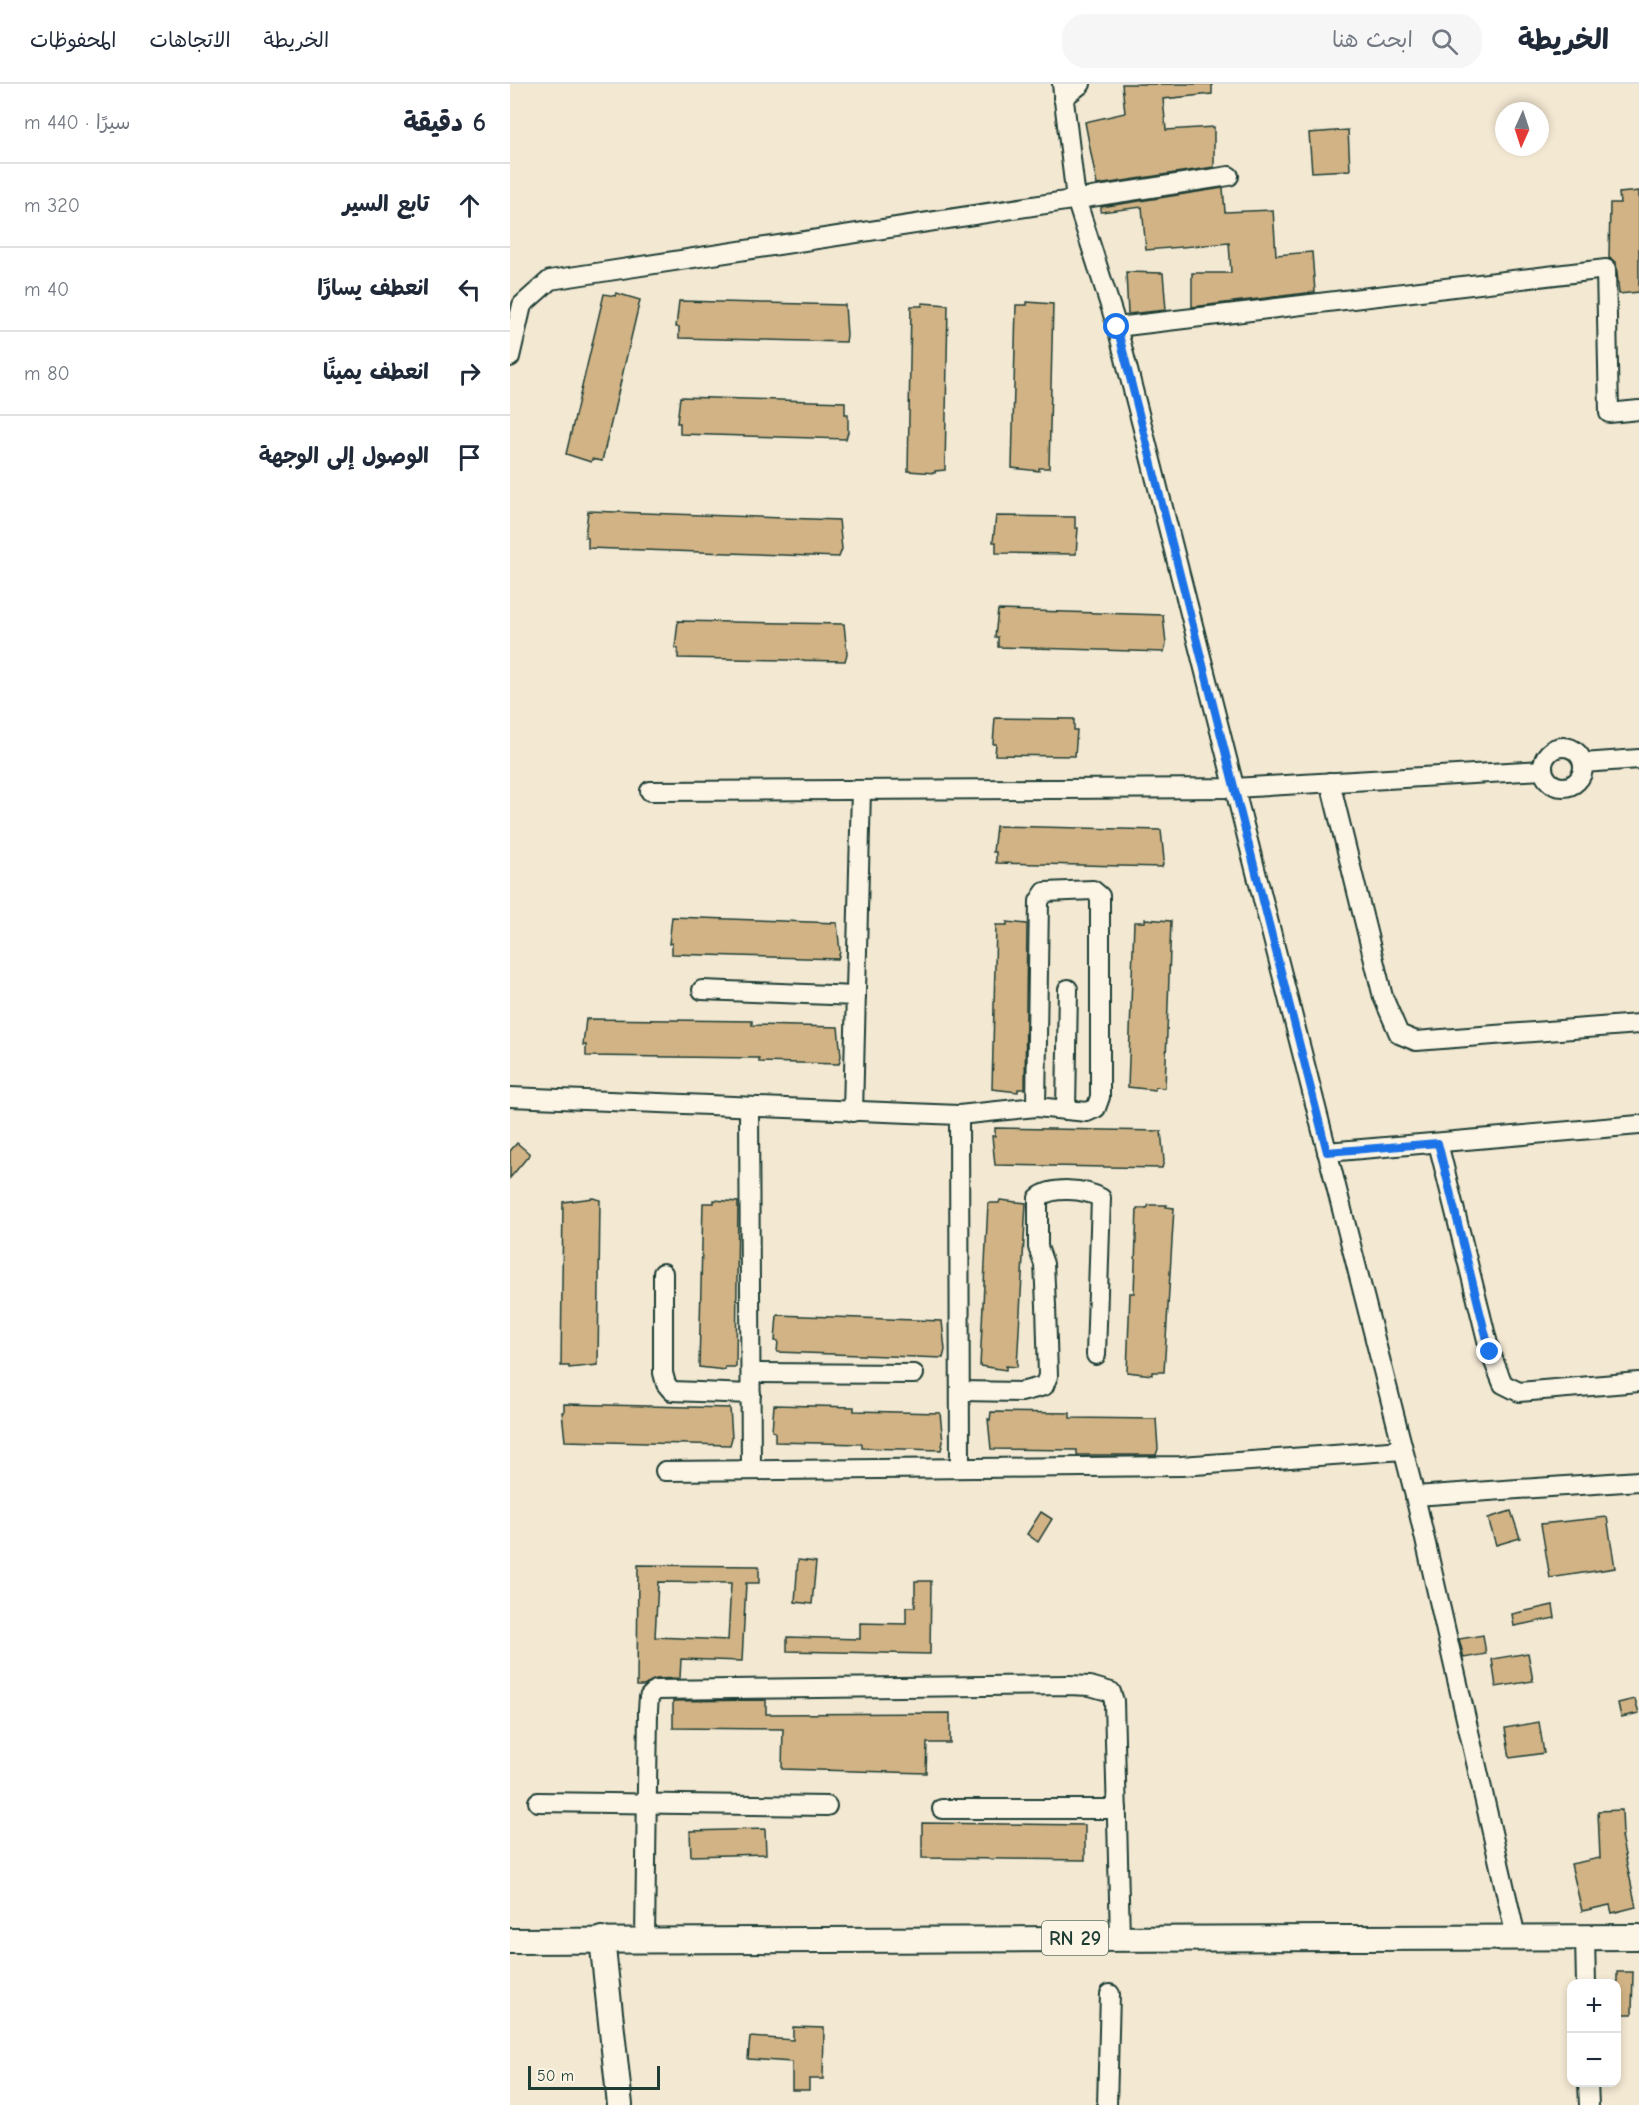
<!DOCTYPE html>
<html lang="ar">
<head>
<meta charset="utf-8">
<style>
  body { margin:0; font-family:"Comic Neue","Playpen Sans Arabic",sans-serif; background:#f6f6f7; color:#1f2937; direction:rtl }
  .controls { position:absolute; right:18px; bottom:18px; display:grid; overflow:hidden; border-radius:12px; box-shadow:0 3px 9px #0003 }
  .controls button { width:54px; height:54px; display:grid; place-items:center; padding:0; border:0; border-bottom:2px solid #e0e1e3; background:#fff; color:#1f2937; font:30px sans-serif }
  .compass { position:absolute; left:985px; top:18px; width:54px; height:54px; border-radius:50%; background:#fff; box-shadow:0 3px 9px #0003; rotate:183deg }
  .scale { position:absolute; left:18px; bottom:15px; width:132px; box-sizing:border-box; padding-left:6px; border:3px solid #1f3d34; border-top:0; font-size:16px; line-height:21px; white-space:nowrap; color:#1f3d34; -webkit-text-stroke:4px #fcf5e5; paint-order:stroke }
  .stop { position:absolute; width:18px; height:18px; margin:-14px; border:4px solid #1a73e8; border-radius:50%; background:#fff }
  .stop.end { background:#1a73e8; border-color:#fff; box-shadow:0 2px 6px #0008 }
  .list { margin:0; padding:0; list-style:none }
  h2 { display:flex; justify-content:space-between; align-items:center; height:78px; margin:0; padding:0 24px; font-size:26px }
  h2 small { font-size:20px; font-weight:400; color:#747a83 }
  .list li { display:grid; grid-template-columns:39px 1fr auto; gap:18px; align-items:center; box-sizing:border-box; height:84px; padding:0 24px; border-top:2px solid #e0e1e3 }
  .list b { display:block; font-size:22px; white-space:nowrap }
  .list em { font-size:20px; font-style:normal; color:#747a83 }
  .icon { flex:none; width:33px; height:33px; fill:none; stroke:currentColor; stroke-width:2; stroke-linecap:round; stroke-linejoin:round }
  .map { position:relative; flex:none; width:1129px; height:2021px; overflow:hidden; direction:ltr }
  header { display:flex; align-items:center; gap:36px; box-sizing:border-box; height:84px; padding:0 30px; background:#fff; border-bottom:2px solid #e0e1e3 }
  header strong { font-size:28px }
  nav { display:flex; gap:33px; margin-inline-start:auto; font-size:21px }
  .search { width:420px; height:54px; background:#f6f6f7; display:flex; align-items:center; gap:15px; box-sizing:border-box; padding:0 21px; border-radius:24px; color:#747a83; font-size:22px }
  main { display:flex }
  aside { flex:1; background:#fff }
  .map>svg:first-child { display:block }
</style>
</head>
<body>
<header>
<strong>الخريطة</strong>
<div class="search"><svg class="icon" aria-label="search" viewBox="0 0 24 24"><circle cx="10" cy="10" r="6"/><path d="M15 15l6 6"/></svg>ابحث هنا</div>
<nav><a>الخريطة</a><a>الاتجاهات</a><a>المحفوظات</a></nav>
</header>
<main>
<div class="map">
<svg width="1129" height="2021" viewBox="0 0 1129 2021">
  <rect width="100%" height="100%" fill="#f3e8d2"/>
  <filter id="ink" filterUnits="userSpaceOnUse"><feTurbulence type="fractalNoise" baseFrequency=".0167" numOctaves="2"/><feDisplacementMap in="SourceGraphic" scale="12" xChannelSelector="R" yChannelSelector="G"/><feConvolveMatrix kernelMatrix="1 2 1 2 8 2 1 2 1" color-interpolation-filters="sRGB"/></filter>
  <g filter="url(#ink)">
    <g fill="#d1b385" stroke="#1f3d34" stroke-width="1.5" fill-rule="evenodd">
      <polygon points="612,0 702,0 702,10 653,15 656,46 704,43 704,83 587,101 575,38 615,29"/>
      <polygon points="838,46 840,86 802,88 799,49"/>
      <polygon points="713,104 715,128 763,126 766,171 802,168 805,208 682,223 682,189 721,189 719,159 636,166 632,123 591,128 591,123"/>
      <polygon points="1129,107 1129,208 1109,210 1106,178 1099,174 1100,119 1110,119 1109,109"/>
      <polygon points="616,188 653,189 656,226 618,230"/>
      <polygon points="106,209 130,216 92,377 82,375 81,378 56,370 94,210 105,212"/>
      <polygon points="169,217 335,221 337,251 336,258 169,254 169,243 166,243"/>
      <polygon points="517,218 543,220 539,384 529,384 529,387 502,384 506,221 517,221"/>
      <polygon points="412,219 438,221 435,386 425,387 425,389 398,387 401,222 412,222"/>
      <polygon points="170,313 335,318 335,330 338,330 338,348 336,355 170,350 170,339 167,339"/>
      <polygon points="78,427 329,436 332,465 329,473 78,464 78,454 75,453"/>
      <polygon points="486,432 565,433 565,444 568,444 566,470 486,469 486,458 483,458"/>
      <polygon points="488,526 653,531 656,560 654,568 488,563 488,553 485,553"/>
      <polygon points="168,537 334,540 337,570 335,577 168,574 168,564 165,564"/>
      <polygon points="485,634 564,635 564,646 567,646 565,672 485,671 486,660 483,660"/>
      <polygon points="486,742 651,746 654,776 652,783 486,779 486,768 483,768"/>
      <polygon points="162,833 327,839 330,868 328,875 162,870 162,859 159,860"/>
      <polygon points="635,835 661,837 655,1004 645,1003 645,1006 618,1003 624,838 635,838"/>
      <polygon points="497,838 517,840 515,1005 508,1005 508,1008 482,1005 486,841 497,841"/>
      <polygon points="76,935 242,937 242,941 328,943 331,972 329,980 249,978 249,974 76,972 76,961 73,961"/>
      <polygon points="485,1044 651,1047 654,1077 652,1084 485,1081 482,1052 485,1052"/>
      <polygon points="7,1059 20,1070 0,1094 0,1067"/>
      <polygon points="83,1114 90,1116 88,1281 59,1284 59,1282 51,1282 53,1118"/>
      <polygon points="204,1116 228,1118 226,1283 215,1283 215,1286 189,1283 193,1119 204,1119"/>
      <polygon points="490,1116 516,1119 507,1283 496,1282 496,1286 470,1282 478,1119 489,1119"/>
      <polygon points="639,1121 657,1121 656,1123 664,1124 654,1288 642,1288 642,1291 617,1288 620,1209 624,1209 627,1124 637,1124"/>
      <polygon points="267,1231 432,1237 435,1266 433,1274 267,1268 268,1257 265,1257"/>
      <polygon points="54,1320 220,1324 222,1354 220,1361 55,1357 52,1328 54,1328"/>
      <polygon points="264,1321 344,1323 344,1327 430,1329 433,1358 431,1366 352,1364 352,1360 265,1358 265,1348 262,1347"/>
      <polygon points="481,1328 560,1329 560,1334 646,1335 648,1365 646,1371 567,1371 567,1366 481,1365 478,1335 480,1336"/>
      <polygon points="1001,1427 1010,1454 986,1461 978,1434"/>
      <polygon points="531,1428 542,1435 528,1458 517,1450"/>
      <polygon points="1097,1433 1105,1484 1040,1494 1031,1440"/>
      <polygon points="288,1476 306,1478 302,1520 285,1518"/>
      <path d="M128 1481 249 1482V1499H236L232 1577 171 1575 170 1594 146 1595 134 1602H127ZM148 1498 221 1499 218 1556 145 1553Z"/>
      <polygon points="405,1497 421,1497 420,1570 277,1567 277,1553 350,1555 350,1539 396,1540 396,1523 405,1523"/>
      <polygon points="1043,1521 1045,1534 1004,1542 1002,1530"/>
      <polygon points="973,1551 976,1570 954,1574 949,1555"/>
      <polygon points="1018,1569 1023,1597 986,1603 982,1575"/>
      <polygon points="1125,1615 1129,1629 1111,1633 1108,1619"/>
      <polygon points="256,1616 256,1630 440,1629 440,1659 417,1659 416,1689 272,1685 273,1645 163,1644 163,1617"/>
      <polygon points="1029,1638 1034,1669 1000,1674 995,1644"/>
      <polygon points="1112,1726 1113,1751 1111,1752 1126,1823 1102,1829 1100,1821 1072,1827 1061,1780 1090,1774 1088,1727"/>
      <polygon points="412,1739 575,1741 575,1776 412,1774"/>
      <polygon points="255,1745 256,1770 181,1772 180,1747"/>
      <polygon points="1107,1888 1123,1888 1122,1930 1107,1930"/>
      <polygon points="283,1943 314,1944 313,1995 299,1995 299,2006 282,2006 282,1978 238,1975 240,1953 283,1956"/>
    </g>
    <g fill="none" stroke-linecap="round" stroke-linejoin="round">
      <defs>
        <g id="minor">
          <polyline points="552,0 566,115 607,243 905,1412 1006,1853"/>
          <polyline points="553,14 571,0"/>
          <polyline points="607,243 1096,185 1099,329 1129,326"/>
          <polyline points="0,273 12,221 40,196 719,92"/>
          <circle cx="1053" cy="683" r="20"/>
          <polyline points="1073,679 1129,675"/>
          <polyline points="820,698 873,913 889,950 906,957 1129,940"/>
          <polyline points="140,707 724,704 1033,686"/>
          <polyline points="192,906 346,912"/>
          <polyline points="0,1013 449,1031 450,1384"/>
          <polyline points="239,1025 241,1386"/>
          <polyline points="556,1026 558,905"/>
          <polyline points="343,1028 351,706"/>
          <polyline points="449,1031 526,1023 577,1028 586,1024 590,1013 590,812 583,806 535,808 529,817 526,1023"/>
          <polyline points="928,1059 980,1268 993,1300 1009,1308 1129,1298"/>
          <polyline points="817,1068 1129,1041"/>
          <polyline points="153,1189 153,1289 156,1300 162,1307 241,1310"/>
          <polyline points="241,1289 404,1290"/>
          <path d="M450 1307 511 1308 534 1302 538 1292 536 1221 534 1180 528 1163V1114C542 1102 575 1105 591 1114L586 1271"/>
          <polyline points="155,1387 671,1382 893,1366"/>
          <polyline points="905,1412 1129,1397"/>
          <polyline points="28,1718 317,1722"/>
          <polyline points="432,1725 607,1725"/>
          <polyline points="1075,1854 1076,1900"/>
          <polyline points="135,1855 138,1626 139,1613 146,1606 558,1601 580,1602 601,1608 604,1617 610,1854"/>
          <polyline points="1078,1998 1079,2021"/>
          <polyline points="597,2021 600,1910"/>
        </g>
        <g id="major">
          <polyline points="92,1855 110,2021"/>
          <polyline points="0,1857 1129,1853"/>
        </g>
      </defs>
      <use href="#minor" stroke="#1f3d34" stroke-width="22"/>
      <use href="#major" stroke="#1f3d34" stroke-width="28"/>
      <use href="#minor" stroke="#fcf5e5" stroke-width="18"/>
      <use href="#major" stroke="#fcf5e5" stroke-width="24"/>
    </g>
  </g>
  <g fill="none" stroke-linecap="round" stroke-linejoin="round" filter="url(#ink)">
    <polyline stroke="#1a73e8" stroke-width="8" points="607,243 817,1068 928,1059 980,1268"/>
  </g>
  <g text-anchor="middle" stroke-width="6" stroke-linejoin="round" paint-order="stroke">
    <rect fill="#fcf5e5" stroke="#617469" stroke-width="1.5" x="532" y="1837" width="66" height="34" rx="4.5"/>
    <g font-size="20" font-weight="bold" fill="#1f3d34">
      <text x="565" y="1861">RN 29</text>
    </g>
  </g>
</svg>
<div class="controls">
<button>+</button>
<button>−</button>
</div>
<svg class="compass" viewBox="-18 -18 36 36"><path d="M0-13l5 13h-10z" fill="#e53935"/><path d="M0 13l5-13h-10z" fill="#747a83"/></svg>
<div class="scale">50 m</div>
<div class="stop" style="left:607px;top:243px"></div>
<div class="stop end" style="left:980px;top:1268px"></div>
</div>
<aside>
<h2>6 دقيقة<small>سيرًا · 440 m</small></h2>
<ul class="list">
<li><svg class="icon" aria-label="ahead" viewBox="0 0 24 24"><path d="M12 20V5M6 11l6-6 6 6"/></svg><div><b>تابع السير</b></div><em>320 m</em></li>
<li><svg class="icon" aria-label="left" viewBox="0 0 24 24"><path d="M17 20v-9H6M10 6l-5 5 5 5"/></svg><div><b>انعطف يسارًا</b></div><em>40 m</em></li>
<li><svg class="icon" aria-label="right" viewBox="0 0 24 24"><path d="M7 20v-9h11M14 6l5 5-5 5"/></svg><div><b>انعطف يمينًا</b></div><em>80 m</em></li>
<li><svg class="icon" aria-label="arrive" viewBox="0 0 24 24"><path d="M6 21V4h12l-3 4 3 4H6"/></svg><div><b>الوصول إلى الوجهة</b></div></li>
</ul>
</aside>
</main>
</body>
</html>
